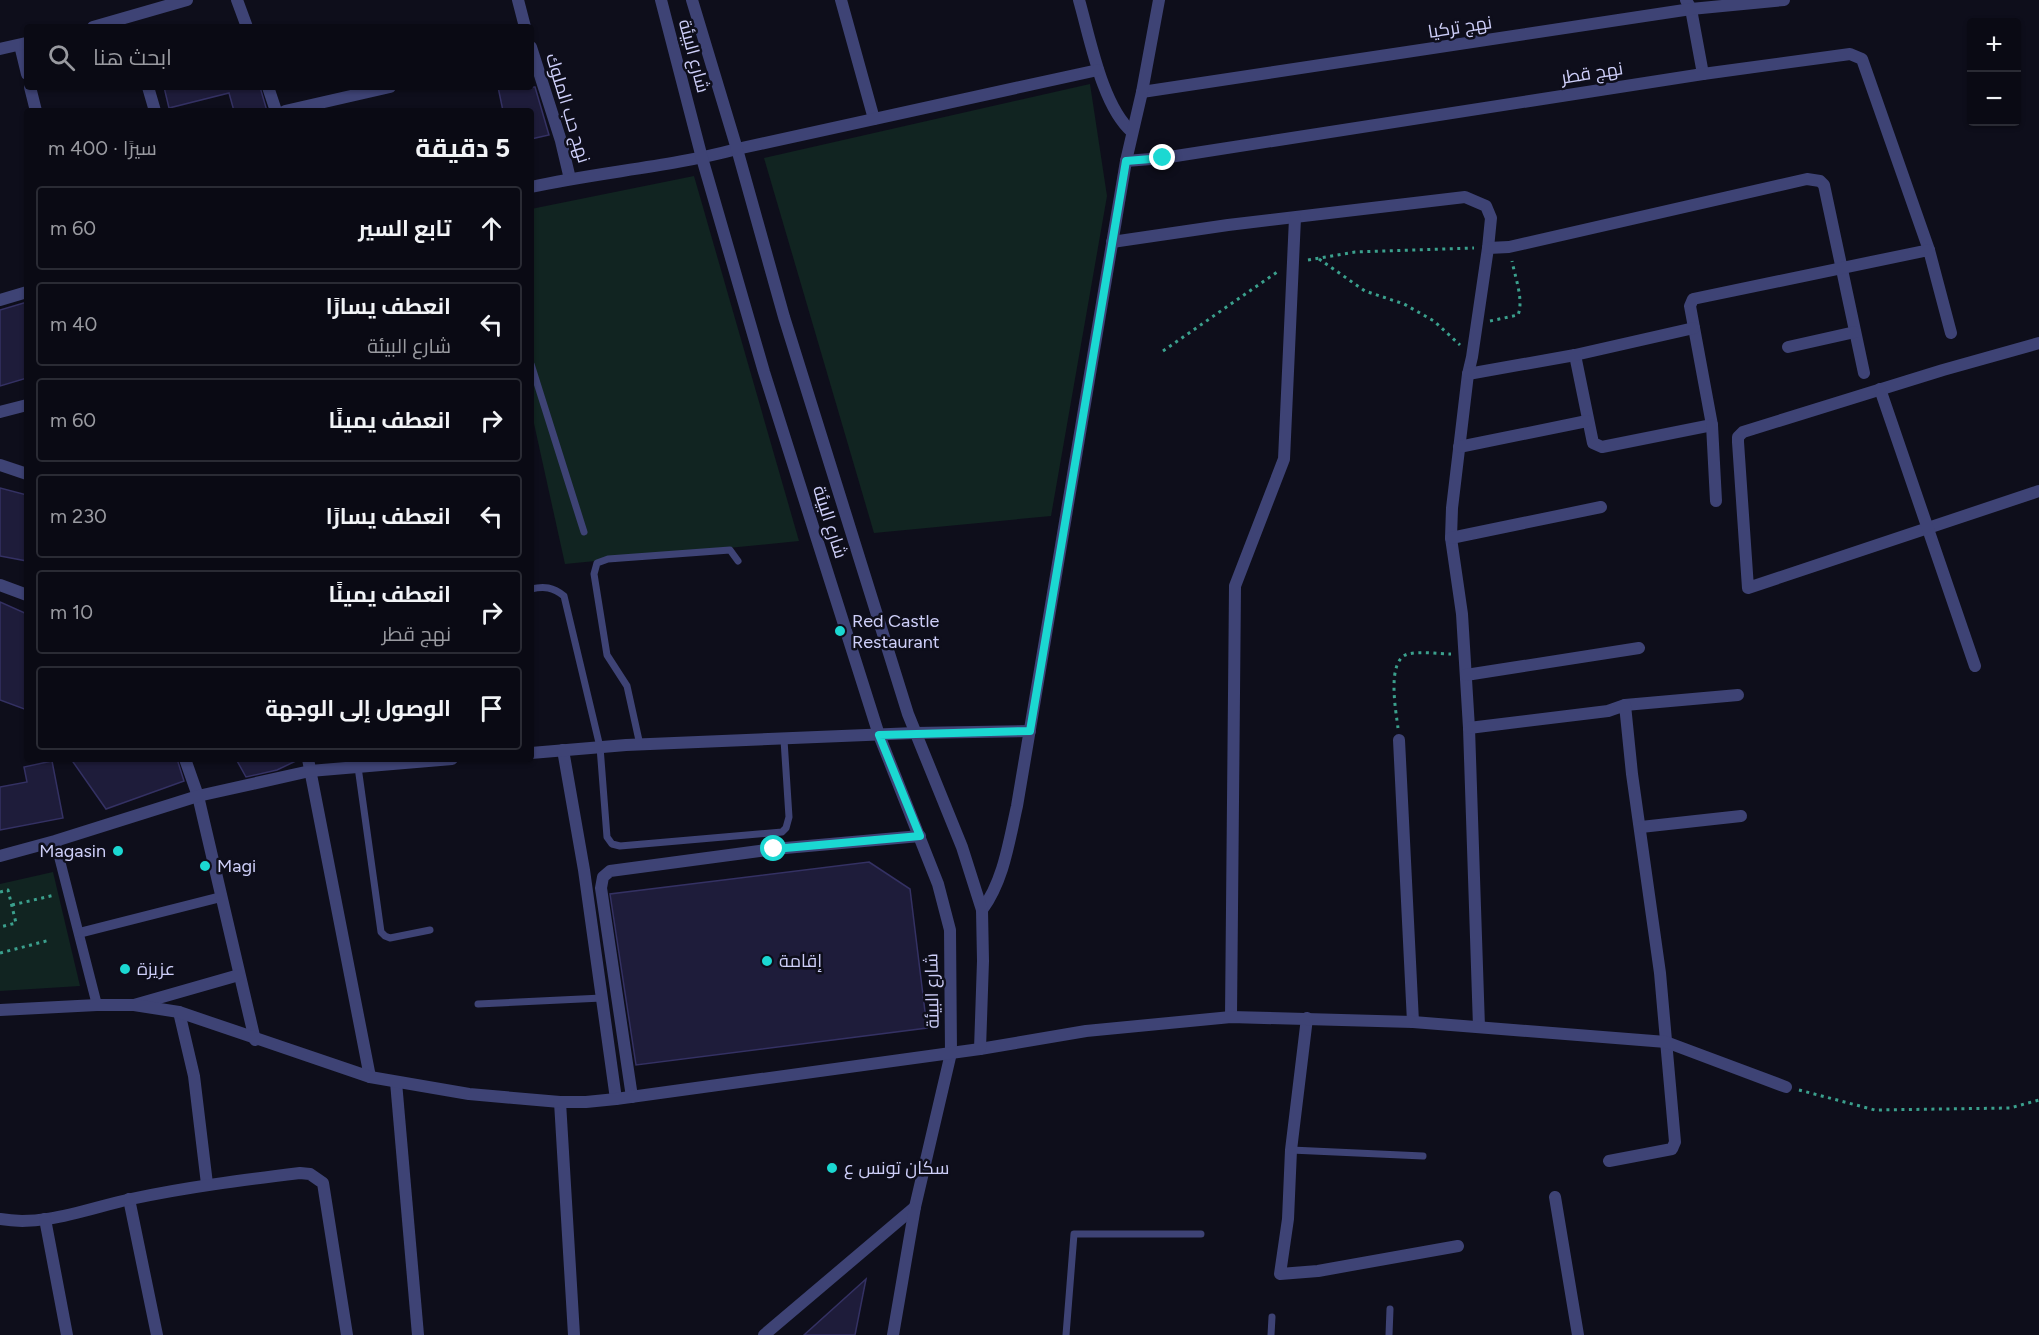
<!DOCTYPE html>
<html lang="ar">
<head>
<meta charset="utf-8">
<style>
  body { margin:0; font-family:Figtree,Cairo,sans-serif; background:#13131d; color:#f1f3f6; direction:rtl }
  .controls { position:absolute; right:18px; top:18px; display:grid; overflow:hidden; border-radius:6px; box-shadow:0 2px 4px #0004 }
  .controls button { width:54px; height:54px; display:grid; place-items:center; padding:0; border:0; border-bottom:2px solid #2a2b34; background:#0a0a14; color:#f1f3f6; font:30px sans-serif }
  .stop { position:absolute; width:18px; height:18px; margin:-14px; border:4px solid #1bd8d2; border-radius:50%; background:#fff }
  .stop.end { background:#1bd8d2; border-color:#fff; box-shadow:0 2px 6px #0008 }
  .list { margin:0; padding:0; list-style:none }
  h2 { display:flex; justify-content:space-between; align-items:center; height:78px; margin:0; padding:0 24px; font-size:26px }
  h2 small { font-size:20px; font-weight:400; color:#999aa0 }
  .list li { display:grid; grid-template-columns:39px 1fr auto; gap:18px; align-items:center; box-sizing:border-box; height:84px; margin:0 12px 12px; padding:0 12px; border:2px solid #2a2b34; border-radius:6px }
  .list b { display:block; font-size:22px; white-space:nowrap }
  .list p { margin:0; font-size:20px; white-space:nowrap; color:#999aa0 }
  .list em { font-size:20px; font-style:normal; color:#999aa0 }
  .icon { flex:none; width:33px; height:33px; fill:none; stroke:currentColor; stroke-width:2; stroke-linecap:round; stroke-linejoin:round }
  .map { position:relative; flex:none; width:2039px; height:1335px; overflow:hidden; direction:ltr }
  .search { position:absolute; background:#0a0a14; box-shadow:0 2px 4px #0004; left:24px; top:24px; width:510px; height:66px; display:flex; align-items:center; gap:15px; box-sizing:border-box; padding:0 21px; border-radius:6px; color:#999aa0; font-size:22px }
  .panel { position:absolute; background:#0a0a14; box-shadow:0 2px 4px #0004; left:24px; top:108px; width:510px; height:654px; border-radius:6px; direction:rtl }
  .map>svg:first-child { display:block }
</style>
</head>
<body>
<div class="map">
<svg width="2039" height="1335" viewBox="0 0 2039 1335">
  <rect width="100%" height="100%" fill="#0e0e1b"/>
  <g fill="#112421">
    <polygon points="1090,84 1107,196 1051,516 874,533 764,158"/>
    <polygon points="694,176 799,541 565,564 531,410 531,209"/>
    <polygon points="53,872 80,986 0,991 0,884"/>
  </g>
  <g fill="#1e1c3a" stroke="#343163" stroke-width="1.5">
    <polygon points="164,87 260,87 267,111 234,111 229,93 169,108"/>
    <polygon points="498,87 535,87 549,135 531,139 531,111 503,111"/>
    <polygon points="27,302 27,378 0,386 0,310"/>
    <polygon points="0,488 27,495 27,561 0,556"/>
    <polygon points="0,602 27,614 27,710 0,700"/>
    <polygon points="71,759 177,759 184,781 106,809"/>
    <polygon points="236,759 300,759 277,770 246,777"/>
    <polygon points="52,761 63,818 0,830 0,787 27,782 24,767"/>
    <polygon points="869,862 910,889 927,1028 636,1065 610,894"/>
    <polygon points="866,1279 855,1335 804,1335"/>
  </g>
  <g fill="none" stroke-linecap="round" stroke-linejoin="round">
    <g stroke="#3ba08d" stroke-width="3" stroke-dasharray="3 4.5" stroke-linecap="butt">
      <polyline points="1319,259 1365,291 1404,304 1434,321 1460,345"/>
      <polyline points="1308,260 1355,252 1474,248"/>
      <path d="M1490 321 1518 315C1524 300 1515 277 1512 261"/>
      <polyline points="1163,351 1280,270"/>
      <path d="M1398 728C1396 711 1386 660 1408 654 1421 651 1438 654 1451 654"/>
      <polyline points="0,892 8,890 16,923 0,927"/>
      <polyline points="12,905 55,895"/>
      <polyline points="0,953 50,940"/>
      <polyline points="1799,1090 1875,1110 2010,1108 2039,1100"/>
    </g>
    <g stroke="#3e4375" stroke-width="7">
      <polyline points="531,364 584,532"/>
      <path d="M531 589C544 586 553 587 564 596L600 747 607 837 612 844 620 846 782 832 786 828 789 817 784 740"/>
      <polyline points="640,745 627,686 607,655 594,574 597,563 608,559 730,550 738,561"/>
      <polyline points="358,767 381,932 385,936 390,938 430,930"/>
      <polyline points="478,1004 602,998"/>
      <polyline points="1291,1150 1423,1156"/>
      <polyline points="1066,1335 1074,1234 1201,1234"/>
      <polyline points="1271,1335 1272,1317"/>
      <polyline points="1389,1335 1390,1309"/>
    </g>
    <g stroke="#3e4375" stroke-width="10">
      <polyline points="55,841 97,1005"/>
      <polyline points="79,933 221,897"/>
    </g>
    <g stroke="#3e4375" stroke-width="12">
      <polyline points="237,0 247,27"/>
      <polyline points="518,0 525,27"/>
      <polyline points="841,0 874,119"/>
      <path d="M1079 0C1090 38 1102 106 1132 132"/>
      <polyline points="1686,0 1691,9 1703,74"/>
      <polyline points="93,27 187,0"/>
      <polyline points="20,45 27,74"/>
      <polyline points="531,47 561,141 570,179"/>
      <polyline points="0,49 26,43"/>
      <polyline points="30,87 36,111"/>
      <polyline points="148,87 155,111"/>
      <polyline points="268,87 276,111"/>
      <polyline points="1142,92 1691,9 1784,0"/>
      <polyline points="285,111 390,87"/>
      <polyline points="1126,161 1163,158 1703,74 1850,54 1862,59 1929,250"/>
      <path d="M531 187C599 172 670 167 737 149L1098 70"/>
      <polyline points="1112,242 1228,225 1465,197 1486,206 1491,218 1488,248 1472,357 1468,374 1452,508 1451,538 1462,614 1469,728 1479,1027"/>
      <polyline points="1488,248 1509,247 1807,179 1820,181 1824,185 1864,373"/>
      <polyline points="0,300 27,292"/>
      <polyline points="2039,343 1943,370 1743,432 1738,437 1738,442 1748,588 2039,491"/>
      <polyline points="1788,347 1855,332"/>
      <polyline points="1575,355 1593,443 1602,447 1712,425 1690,306 1693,299 1929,250 1951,333"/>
      <polyline points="1468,374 1575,355 1694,328"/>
      <polyline points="1880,389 1975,666"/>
      <polyline points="0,412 27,405"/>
      <polyline points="1712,425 1716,501"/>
      <polyline points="1459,447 1587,421"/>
      <polyline points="0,465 27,474"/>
      <polyline points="1451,538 1601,507"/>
      <polyline points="0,585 27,595"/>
      <polyline points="1466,675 1639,648"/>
      <polyline points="1625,705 1738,695"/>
      <polyline points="1469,728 1608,711 1625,705 1632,774 1660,973 1675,1142 1672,1149 1609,1161"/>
      <polyline points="1399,740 1413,1022"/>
      <polyline points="563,750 584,870 616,1099"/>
      <polyline points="531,753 626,745 915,733 1030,731"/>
      <polyline points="185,759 198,796 255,1040"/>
      <polyline points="308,759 370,1077"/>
      <polyline points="1641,827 1741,816"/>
      <polyline points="0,856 55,841 198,796 310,771 452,759"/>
      <polyline points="134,1005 239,975"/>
      <polyline points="179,1012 194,1076 207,1184"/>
      <polyline points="1231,1017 1235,586 1284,459 1295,218"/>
      <polyline points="1307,1018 1291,1150 1288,1219 1280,1274 1318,1271 1458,1246"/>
      <polyline points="980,1049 1086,1031 1231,1017 1413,1022 1666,1042 1786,1087"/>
      <polyline points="396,1082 418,1335"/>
      <polyline points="632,1097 601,888 603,877 610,871 774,849 920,836"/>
      <polyline points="560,1102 574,1335"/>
      <polyline points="1555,1197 1578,1335"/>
      <polyline points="129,1199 157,1335"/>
      <path d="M0 1219C44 1227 89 1208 131 1199 187 1187 243 1180 300 1173L310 1174 323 1183 347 1335"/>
      <polyline points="45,1219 67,1335"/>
      <polyline points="764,1335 915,1207"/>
      <polyline points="893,1335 915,1207 951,1053"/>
    </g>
    <g stroke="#3e4375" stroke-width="12">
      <polyline points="661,0 702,158 764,372 879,735 938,884 950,930 951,1053"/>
      <path d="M982 910C1004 880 1009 841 1017 806L1126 161 1142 92 1159 0"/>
      <polyline points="0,1010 97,1005 134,1005 179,1012 370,1077 469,1094 560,1102 586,1102 616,1099 980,1049 983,961 982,910 962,847 908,714 784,317 737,149 692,0"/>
    </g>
  </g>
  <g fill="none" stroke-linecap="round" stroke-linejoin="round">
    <polyline stroke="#1bd8d2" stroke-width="8" points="774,849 920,836 879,735 1030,731 1126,161 1163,158"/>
  </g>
  <g fill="#1bd8d2" stroke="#0e0e1b" stroke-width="2">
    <circle cx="840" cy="631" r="6"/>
    <circle cx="118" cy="851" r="6"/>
    <circle cx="205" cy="866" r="6"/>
    <circle cx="767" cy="961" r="6"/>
    <circle cx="125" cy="969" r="6"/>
    <circle cx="832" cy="1168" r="6"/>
  </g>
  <g text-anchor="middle" stroke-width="5" stroke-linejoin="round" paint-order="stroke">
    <g font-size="18" fill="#cecff9" stroke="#0e0e1b">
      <text transform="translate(1460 27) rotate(-9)" y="6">نهج تركيا</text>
      <text transform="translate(694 56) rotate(75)" y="6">شارع البيئة</text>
      <text transform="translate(1592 73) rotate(-9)" y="6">نهج قطر</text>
      <text transform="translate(568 108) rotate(73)" y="6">نهج حب الملوك</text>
      <text transform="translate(830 522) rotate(72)" y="6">شارع البيئة</text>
      <text transform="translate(932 991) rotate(-91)" y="6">شارع البيئة</text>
    </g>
    <g font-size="18" fill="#cecff9" stroke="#0e0e1b" text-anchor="start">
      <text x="852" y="627">Red Castle<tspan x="852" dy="21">Restaurant</tspan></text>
      <text x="106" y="857" text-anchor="end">Magasin</text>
      <text x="217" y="872">Magi</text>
      <text x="779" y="967">إقامة</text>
      <text x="137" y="975">عزيزة</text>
      <text x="844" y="1174">سكان تونس ع</text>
    </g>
  </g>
</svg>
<div class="controls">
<button>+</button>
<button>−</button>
</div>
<div class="stop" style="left:774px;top:849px"></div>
<div class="stop end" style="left:1163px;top:158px"></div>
<div class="search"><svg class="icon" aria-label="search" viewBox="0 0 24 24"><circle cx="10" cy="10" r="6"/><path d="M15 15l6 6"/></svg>ابحث هنا</div>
<section class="panel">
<h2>5 دقيقة<small>سيرًا · 400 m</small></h2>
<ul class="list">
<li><svg class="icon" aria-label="ahead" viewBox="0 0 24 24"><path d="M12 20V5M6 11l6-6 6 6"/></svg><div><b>تابع السير</b></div><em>60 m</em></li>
<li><svg class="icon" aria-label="left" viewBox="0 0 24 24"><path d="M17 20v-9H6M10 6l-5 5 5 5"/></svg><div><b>انعطف يسارًا</b><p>شارع البيئة</p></div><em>40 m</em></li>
<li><svg class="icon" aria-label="right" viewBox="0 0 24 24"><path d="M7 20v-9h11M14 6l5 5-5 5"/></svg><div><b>انعطف يمينًا</b></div><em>60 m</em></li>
<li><svg class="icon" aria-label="left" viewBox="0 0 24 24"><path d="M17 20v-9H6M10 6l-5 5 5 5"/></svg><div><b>انعطف يسارًا</b></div><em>230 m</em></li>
<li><svg class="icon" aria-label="right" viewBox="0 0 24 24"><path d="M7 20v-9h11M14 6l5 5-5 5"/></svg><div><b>انعطف يمينًا</b><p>نهج قطر</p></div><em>10 m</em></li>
<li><svg class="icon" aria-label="arrive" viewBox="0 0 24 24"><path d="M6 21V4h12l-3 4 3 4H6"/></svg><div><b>الوصول إلى الوجهة</b></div></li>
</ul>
</section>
</div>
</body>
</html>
